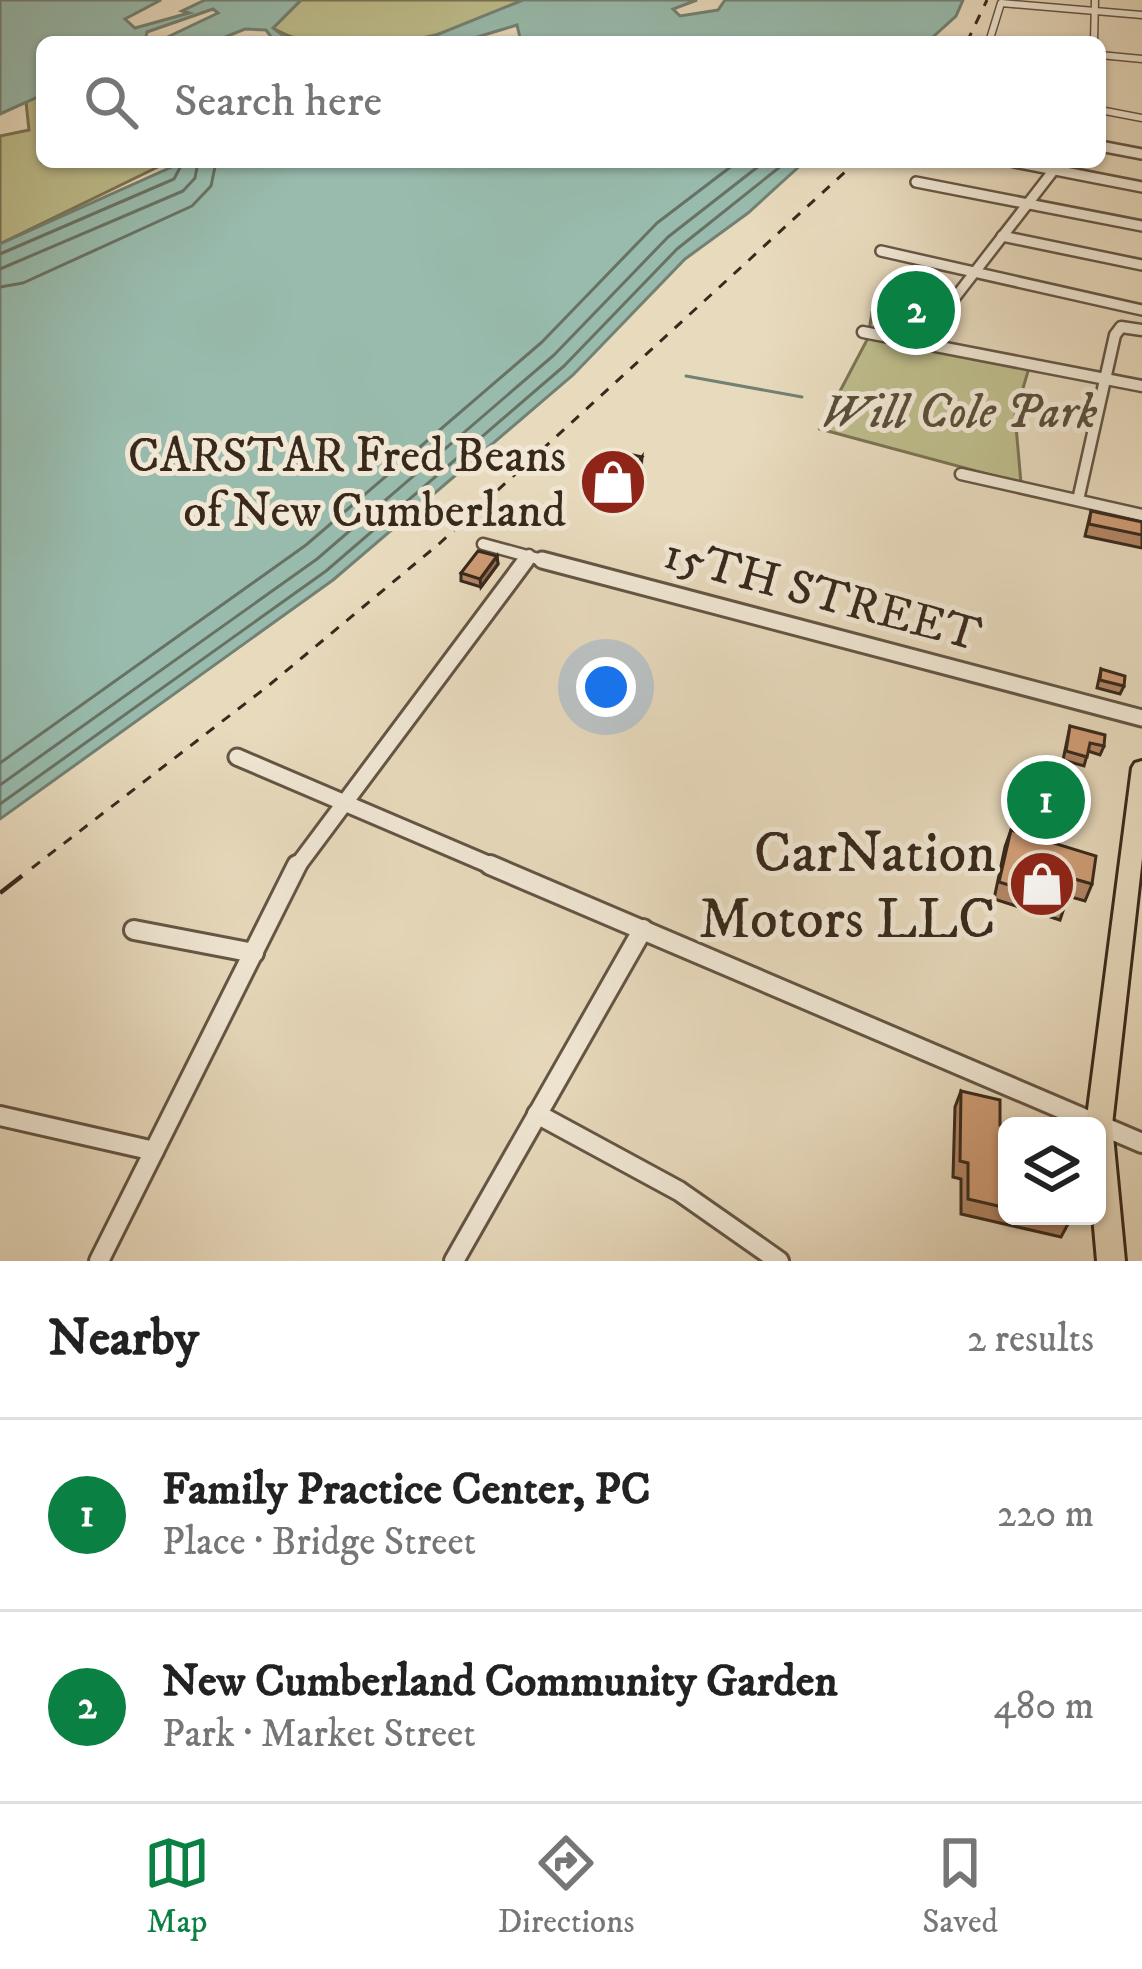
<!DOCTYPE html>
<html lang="en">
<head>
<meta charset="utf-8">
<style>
  body { margin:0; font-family:"IM FELL DW Pica",serif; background:#f6f6f6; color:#222 }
  .controls { position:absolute; right:36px; bottom:36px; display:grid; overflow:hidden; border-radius:18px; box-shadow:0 3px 9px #0004 }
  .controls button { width:108px; height:108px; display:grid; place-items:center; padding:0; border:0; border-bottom:3px solid #e0e0e0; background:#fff; color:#222; font:60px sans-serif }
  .you { position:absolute; left:606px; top:687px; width:42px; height:42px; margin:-30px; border:9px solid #fff; border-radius:50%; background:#1a73e8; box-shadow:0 0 0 18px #1a73e833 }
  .badge { display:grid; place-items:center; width:78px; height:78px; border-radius:50%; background:#0b8043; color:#fff; font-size:39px; font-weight:700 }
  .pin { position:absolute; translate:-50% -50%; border:6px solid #fff; box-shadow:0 3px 12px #0006 }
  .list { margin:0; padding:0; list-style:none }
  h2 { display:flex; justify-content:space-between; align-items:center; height:156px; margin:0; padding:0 48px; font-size:51px }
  h2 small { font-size:39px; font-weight:400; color:#767676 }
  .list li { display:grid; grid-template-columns:78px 1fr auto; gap:36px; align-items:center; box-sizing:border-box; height:192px; padding:0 48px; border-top:3px solid #e0e0e0 }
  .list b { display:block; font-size:45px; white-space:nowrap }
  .list p { margin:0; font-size:39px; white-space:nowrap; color:#767676 }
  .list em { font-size:39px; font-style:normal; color:#767676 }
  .icon { flex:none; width:66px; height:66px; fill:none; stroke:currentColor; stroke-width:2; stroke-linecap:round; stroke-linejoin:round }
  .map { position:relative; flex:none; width:1142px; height:1261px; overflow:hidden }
  .search { position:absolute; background:#fff; box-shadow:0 3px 9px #0004; left:36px; right:36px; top:36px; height:132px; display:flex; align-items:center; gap:30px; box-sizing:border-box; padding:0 42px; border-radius:18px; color:#767676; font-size:45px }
  .sheet { height:540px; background:#fff }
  nav { display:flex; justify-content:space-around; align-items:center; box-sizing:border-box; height:168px; border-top:3px solid #e0e0e0; background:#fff; font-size:33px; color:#767676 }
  nav a { display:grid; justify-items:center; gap:6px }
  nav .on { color:#0b8043 }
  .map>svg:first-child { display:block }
</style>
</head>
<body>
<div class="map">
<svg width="1142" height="1261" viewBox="0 0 1142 1261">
  <rect width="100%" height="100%" fill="#e8dabd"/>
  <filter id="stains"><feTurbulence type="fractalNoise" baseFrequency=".00167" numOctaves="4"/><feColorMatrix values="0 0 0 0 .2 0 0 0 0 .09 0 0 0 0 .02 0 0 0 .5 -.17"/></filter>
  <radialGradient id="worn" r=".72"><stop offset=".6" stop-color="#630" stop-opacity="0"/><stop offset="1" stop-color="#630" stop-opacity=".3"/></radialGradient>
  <g fill="#bebd8c" stroke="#7b7354" stroke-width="3">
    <path d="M301 0H523C465 38 333 65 273 28Z"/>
    <polygon points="42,95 42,162 168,162 0,244 0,136 29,130 26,102"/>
    <polygon points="889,294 941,305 915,345 1029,368 1015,415 1021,483 820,429 868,338 872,312"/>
  </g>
  <g fill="#98bbad" stroke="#728173" stroke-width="3">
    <polygon points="0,0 161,0 125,19 135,28 189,13 182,11 205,0 301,0 273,28 292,42 275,42 266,30 245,29 213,42 157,42 218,13 213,9 147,32 145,42 42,42 42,95 0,114"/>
    <polygon points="523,0 697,0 673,9 680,16 718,10 725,0 963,0 956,16 934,36 940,42 521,42 517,25 461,42 419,42"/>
    <polygon points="183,162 804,162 748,213 685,259 573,375 333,580 0,819 0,244"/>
  </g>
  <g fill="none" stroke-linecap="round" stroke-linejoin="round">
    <g stroke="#687264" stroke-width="3">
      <polyline points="0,254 174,179 183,162"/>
      <polyline points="0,269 183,191 195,178 198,162"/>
      <polyline points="0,287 23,283 192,206 211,186 216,162"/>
      <polyline points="0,763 306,545 542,342 657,223 737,162"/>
      <polyline points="0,785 317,559 554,355 668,237 764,162"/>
      <polyline points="0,804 326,571 564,366 677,249 786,162"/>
    </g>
    <polyline stroke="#728173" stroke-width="3" points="686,376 802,397"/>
    <defs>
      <g id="minor-far4">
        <polyline points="989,42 1001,3 1142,15"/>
        <polyline points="1094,42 1095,0"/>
        <polyline points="1100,55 1142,59"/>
        <polyline points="1100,110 1142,118"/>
      </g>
      <g id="minor-far3">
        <polyline points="1100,146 1142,154"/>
        <polyline points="1014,162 1142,187"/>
        <polyline points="916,182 1142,226"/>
        <polyline points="1002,236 1142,265"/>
        <polyline points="881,251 1142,310"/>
        <polyline points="933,326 1060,162"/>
      </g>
      <g id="minor-far2">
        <polyline points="863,332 1142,386"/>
        <polyline points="920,343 935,323"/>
        <polyline points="961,474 1142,515"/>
        <polyline points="1078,500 1115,335 1121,327 1142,330"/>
        <polyline points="483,544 553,563"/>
        <polyline points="523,563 529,555"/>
      </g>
      <g id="minor-far1">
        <polyline points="542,560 1142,718"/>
        <polyline points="237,757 497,868"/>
        <polyline points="296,868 526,560"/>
      </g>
      <g id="minor">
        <polyline points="490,865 1142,1143"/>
        <polyline points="134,930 254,953"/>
        <polyline points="537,1114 679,1191 779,1261"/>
        <polyline points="0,1116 154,1151"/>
        <polyline points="99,1261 297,865"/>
        <polyline points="454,1261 643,929"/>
      </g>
      <polygon id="major" points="1142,761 1142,858 1112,1125 1125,1261 1097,1261 1093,1216 1097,1216 1097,1126 1086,1125 1132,768 1135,763"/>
    </defs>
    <use href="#minor-far4" stroke="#645544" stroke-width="9"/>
    <use href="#minor-far3" stroke="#645544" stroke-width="14"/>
    <use href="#minor-far2" stroke="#645544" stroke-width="15"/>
    <use href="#minor-far1" stroke="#645544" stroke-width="21"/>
    <use href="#minor" stroke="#645544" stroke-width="24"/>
    <use href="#major" stroke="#38291c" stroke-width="6"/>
    <use href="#minor-far4" stroke="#f0e7d4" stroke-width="6"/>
    <use href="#minor-far3" stroke="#f0e7d4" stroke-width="9"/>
    <use href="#minor-far2" stroke="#f0e7d4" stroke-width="10"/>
    <use href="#minor-far1" stroke="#f0e7d4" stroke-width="15"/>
    <use href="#minor" stroke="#f0e7d4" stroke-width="18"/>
    <use href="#major" fill="#e8dabd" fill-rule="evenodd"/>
    <g stroke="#38291c" stroke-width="3" stroke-dasharray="10 10" stroke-linecap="butt">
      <polyline points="967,42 987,0"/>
      <polyline points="32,868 268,686 440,543 856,162"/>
    </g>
    <polyline stroke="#38291c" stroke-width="4.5" stroke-dasharray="28 28" stroke-linecap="butt" points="0,893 36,865"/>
  </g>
  <g fill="#b28665" stroke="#38291c" stroke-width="3">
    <polygon points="641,469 618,502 585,494 585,482"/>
    <polygon points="1091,511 1142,522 1142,548 1085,536"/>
    <polygon points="497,556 498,564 481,587 461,581 461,573"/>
    <polygon points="1101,669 1124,686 1120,694 1097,688"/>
    <polygon points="1070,726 1104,746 1100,755 1088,751 1084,766 1063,760"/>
    <polygon points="1028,770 1075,804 1070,817 1020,802"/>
    <polygon points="1011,830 1092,884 1085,901 1068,896 1060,920 994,899 1005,847"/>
    <polygon points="961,1091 1000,1125 1007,1127 1007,1216 1069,1216 1069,1222 1061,1237 961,1214 961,1179 953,1177 955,1107"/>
  </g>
  <g fill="#916d52" stroke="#38291c" stroke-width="3">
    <polygon points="642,457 641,469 618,502 618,490"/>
    <polygon points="497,556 498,564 481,587 480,579"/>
  </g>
  <g fill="#cf9c75" stroke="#38291c" stroke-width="3">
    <polygon points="610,450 642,457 618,490 585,482"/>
    <polygon points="1091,511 1142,522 1142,535 1089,524"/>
    <polygon points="478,551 497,556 480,579 461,573"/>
    <polygon points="1101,669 1125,676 1124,686 1100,680"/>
    <polygon points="1070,726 1105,735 1104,746 1090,743 1087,757 1066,751"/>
    <polygon points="1028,770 1078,784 1075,804 1024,790"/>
    <polygon points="1011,830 1096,856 1092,884 1071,878 1067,903 999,882"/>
    <polygon points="961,1091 1000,1100 1000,1125 1007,1127 1007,1208 968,1199 968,1163 960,1161"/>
    <polygon points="1041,1216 1069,1216 1069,1222"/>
  </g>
  <defs>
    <symbol id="shop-disc" viewBox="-11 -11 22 22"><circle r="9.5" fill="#8f2418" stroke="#f0e7d4"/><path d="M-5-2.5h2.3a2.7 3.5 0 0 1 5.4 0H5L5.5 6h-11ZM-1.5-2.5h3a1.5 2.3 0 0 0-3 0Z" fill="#fff"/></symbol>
  </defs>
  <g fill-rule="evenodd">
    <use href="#shop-disc" x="575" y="444" width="76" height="76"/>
    <use href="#shop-disc" x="1004" y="846" width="76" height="76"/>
  </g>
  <g text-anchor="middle" stroke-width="10" stroke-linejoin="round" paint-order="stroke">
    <g font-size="48" font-style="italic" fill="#5a4e38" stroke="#f0e7d4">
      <text x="959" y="427">Will Cole Park</text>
    </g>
    <g font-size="48" fill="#38291c" stroke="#f0e7d4" text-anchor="end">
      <text x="566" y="471">CARSTAR Fred Beans<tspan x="566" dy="55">of New Cumberland</tspan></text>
    </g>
    <g font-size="48" fill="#38291c" stroke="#f0e7d4">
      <text transform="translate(823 592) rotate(15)" y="17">15TH STREET</text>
    </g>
    <g font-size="57" fill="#38291c" stroke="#f0e7d4" text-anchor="end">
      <text x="996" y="871">CarNation<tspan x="996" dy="66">Motors LLC</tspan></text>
    </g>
  </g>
  <rect width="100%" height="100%" filter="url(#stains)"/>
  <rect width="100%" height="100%" fill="url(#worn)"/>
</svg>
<div class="controls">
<button><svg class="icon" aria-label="layers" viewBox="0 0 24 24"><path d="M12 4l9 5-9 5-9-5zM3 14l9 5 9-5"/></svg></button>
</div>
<div class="you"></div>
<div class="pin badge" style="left:1046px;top:800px">1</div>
<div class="pin badge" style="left:916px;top:310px">2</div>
<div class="search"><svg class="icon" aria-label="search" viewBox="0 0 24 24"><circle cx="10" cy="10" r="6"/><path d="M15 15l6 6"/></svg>Search here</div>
</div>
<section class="sheet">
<h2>Nearby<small>2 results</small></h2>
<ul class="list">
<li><span class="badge">1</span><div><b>Family Practice Center, PC</b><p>Place · Bridge Street</p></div><em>220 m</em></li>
<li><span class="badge">2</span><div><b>New Cumberland Community Garden</b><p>Park · Market Street</p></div><em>480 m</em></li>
</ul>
</section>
<nav>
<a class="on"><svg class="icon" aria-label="map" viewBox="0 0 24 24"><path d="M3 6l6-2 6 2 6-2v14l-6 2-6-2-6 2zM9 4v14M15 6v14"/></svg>Map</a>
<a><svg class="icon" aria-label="directions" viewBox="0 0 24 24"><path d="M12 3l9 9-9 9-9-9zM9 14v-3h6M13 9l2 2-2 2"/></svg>Directions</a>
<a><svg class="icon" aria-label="saved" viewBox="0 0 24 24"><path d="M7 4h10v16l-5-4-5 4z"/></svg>Saved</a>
</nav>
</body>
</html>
